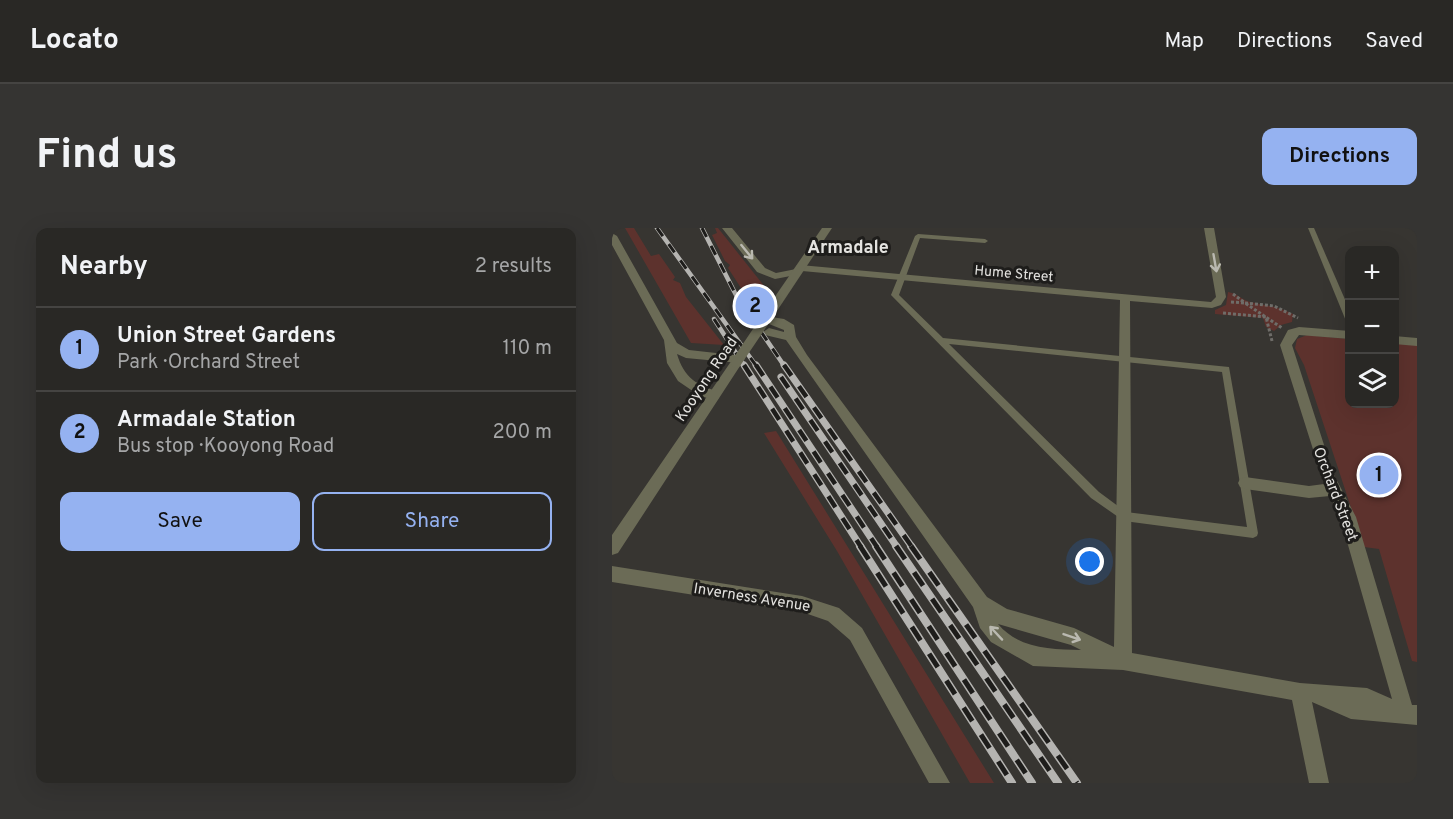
<!DOCTYPE html>
<html lang="en">
<head>
<meta charset="utf-8">
<style>
  body { margin:0; font-family:Overpass,sans-serif; background:#353432; color:#f1f3f6 }
  .controls { position:absolute; right:18px; top:18px; display:grid; overflow:hidden; border-radius:12px; box-shadow:0 6px 24px #0002 }
  .controls button { width:54px; height:54px; display:grid; place-items:center; padding:0; border:0; border-bottom:2px solid #454442; background:#292825; color:#f1f3f6; font:30px sans-serif }
  .you { position:absolute; left:478px; top:334px; width:21px; height:21px; margin:-15px; border:4px solid #fff; border-radius:50%; background:#1a73e8; box-shadow:0 0 0 9px #1a73e833 }
  .badge { display:grid; place-items:center; width:39px; height:39px; border-radius:50%; background:#95b2f1; color:#111; font-size:20px; font-weight:700 }
  .pin { position:absolute; translate:-50% -50%; border:3px solid #fff; box-shadow:0 2px 6px #0006 }
  .list { margin:0; padding:0; list-style:none }
  h2 { display:flex; justify-content:space-between; align-items:center; height:78px; margin:0; padding:0 24px; font-size:26px }
  h2 small { font-size:20px; font-weight:400; color:#a5a6a7 }
  .list li { display:grid; grid-template-columns:39px 1fr auto; gap:18px; align-items:center; box-sizing:border-box; height:84px; padding:0 24px; border-top:2px solid #454442 }
  .list b { display:block; font-size:22px; white-space:nowrap }
  .list p { margin:0; font-size:20px; white-space:nowrap; color:#a5a6a7 }
  .list em { font-size:20px; font-style:normal; color:#a5a6a7 }
  .actions { display:flex; gap:12px; padding:18px 24px }
  .actions a { flex:1; padding:14px 0; border:2px solid #95b2f1; border-radius:12px; text-align:center; font-size:21px; color:#95b2f1 }
  .actions .main { background:#95b2f1; color:#111 }
  .icon { flex:none; width:33px; height:33px; fill:none; stroke:currentColor; stroke-width:2; stroke-linecap:round; stroke-linejoin:round }
  .map { position:relative; flex:none; width:805px; height:555px; overflow:hidden; border-radius:12px }
  header { display:flex; align-items:center; gap:36px; box-sizing:border-box; height:84px; padding:0 30px; background:#292825; border-bottom:2px solid #454442 }
  header strong { font-size:28px }
  nav { display:flex; gap:33px; margin-inline-start:auto; font-size:21px }
  .intro { display:flex; align-items:center; justify-content:space-between; box-sizing:border-box; height:144px; padding:0 36px }
  h1 { margin:0; font-size:42px }
  .button { padding:15px 27px; border-radius:12px; background:#95b2f1; color:#111; font-size:21px; font-weight:700 }
  main { display:flex; gap:36px; padding:0 36px }
  aside { flex:1; background:#292825; border-radius:12px; box-shadow:0 6px 24px #0002 }
  .map>svg:first-child { display:block }
</style>
</head>
<body>
<header>
<strong>Locato</strong>
<nav><a>Map</a><a>Directions</a><a>Saved</a></nav>
</header>
<div class="intro"><h1>Find us</h1><a class="button">Directions</a></div>
<main>
<aside>
<h2>Nearby<small>2 results</small></h2>
<ul class="list">
<li><span class="badge">1</span><div><b>Union Street Gardens</b><p>Park · Orchard Street</p></div><em>110 m</em></li>
<li><span class="badge">2</span><div><b>Armadale Station</b><p>Bus stop · Kooyong Road</p></div><em>200 m</em></li>
</ul>
<div class="actions"><a class="main">Save</a><a>Share</a></div>
</aside>
<div class="map">
<svg width="805" height="555" viewBox="0 0 805 555">
  <rect width="100%" height="100%" fill="#373531"/>
  <g fill="#5d322d">
    <polygon points="13,0 22,0 39,28 47,26 63,49 61,52 68,55 74,69 112,117 79,115"/>
    <polygon points="103,0 106,0 153,59 140,77 116,40 118,37 113,33 100,7 105,5"/>
    <path d="M616 64C625 65 630 72 638 74 656 78 664 78 681 86L680 94 669 97 662 103 654 99 651 90 603 86V82L614 77Z"/>
    <polygon points="695,107 737,111 738,176 782,176 783,115 805,117 805,434 800,433 767,321 752,319 692,137 683,120 685,111"/>
    <polygon points="164,203 382,555 358,555 225,323 152,205"/>
  </g>
  <g fill="none" stroke-linecap="round" stroke-linejoin="round">
    <g stroke="#6f6d69" stroke-width="3" stroke-dasharray="3 2" stroke-linecap="butt">
      <polyline points="621,66 633,75 662,78 686,90"/>
      <polyline points="619,74 633,75 670,100"/>
      <polyline points="611,85 654,89 660,113"/>
    </g>
    <g fill="#6b6b56" fill-rule="evenodd">
      <polygon points="696,0 702,0 738,83 738,95 734,93"/>
      <path d="M306 6 373 11 376 13 373 15 308 10 287 67 331 110 617 139 646 305 645 308 641 310 512 293 479 270 279 67 303 8ZM337 116 610 144 635 299 514 284 487 264Z"/>
    </g>
    <g fill="#6b6b56" fill-rule="evenodd">
      <path d="M110 0H120L153 40 164 45 184 41V38L188 37 599 74 604 69 592 0H602L614 69 609 77 600 80 518 73 520 425 688 455 755 460 780 471 728 289 718 268 697 270 633 261 628 259 626 255 628 251 633 249 697 258 712 256 668 117 676 102 687 99 738 103V111L687 107 680 117 721 245 744 289 800 477H805V497L739 491 700 474 717 555H697L680 472 511 442 421 438 379 414 368 400 361 379 174 112 153 107 151 104 157 100 172 104V102L147 92 153 88 172 91 182 97 184 109 195 127 375 369 395 381 462 400 502 419 508 72 190 43 189 46 163 51 145 44ZM386 396 459 417 469 422C439 421 407 421 386 396Z"/>
      <path d="M0 5 5 8 65 115 77 122 131 128 133 131 127 135 74 130 65 126C72 150 85 157 107 164V170L103 172 88 168 66 153 55 135 52 112 0 17Z"/>
      <polygon points="782,108 805,110 805,118 782,116"/>
      <polygon points="0,338 190,368 227,380 250,400 338,555 317,555 238,412 216,393 190,384 0,354"/>
    </g>
    <g fill="#6b6b56" fill-rule="evenodd">
      <polygon points="210,0 220,0 155,98 147,98 147,92"/>
      <polygon points="124,131 130,135 128,138 6,325 0,327 0,307 120,132"/>
    </g>
    <defs>
      <g id="rail-far2">
        <polyline points="45,0 145,139"/>
        <polyline points="90,0 124,67 173,139"/>
        <polyline points="102,91 133,139"/>
      </g>
      <g id="rail-far1">
        <polyline points="132,137 249,319"/>
        <polyline points="144,137 265,319"/>
        <polyline points="172,137 300,319"/>
        <polyline points="169,149 285,319"/>
      </g>
      <g id="rail">
        <polyline points="248,318 400,555"/>
        <polyline points="264,318 420,555"/>
        <polyline points="284,318 446,555"/>
        <polyline points="299,318 465,555"/>
      </g>
    </defs>
    <use href="#rail-far2" stroke="#b5b4b1" stroke-width="4.5"/>
    <use href="#rail-far1" stroke="#b5b4b1" stroke-width="7"/>
    <use href="#rail" stroke="#b5b4b1" stroke-width="8"/>
    <use href="#rail-far2" stroke="#1e1d1b" stroke-width="3" stroke-dasharray="10" stroke-linecap="butt"/>
    <use href="#rail-far1" stroke="#1e1d1b" stroke-width="4.5" stroke-dasharray="13" stroke-linecap="butt"/>
    <use href="#rail" stroke="#1e1d1b" stroke-width="5" stroke-dasharray="16" stroke-linecap="butt"/>
    <polyline stroke="#6b6b56" stroke-width="10" points="124,135 151,95"/>
  </g>
  <defs><path id="oneway-shaft" d="M-6 0H5M1.5-3L5.5 0L1.5 3" fill="none" stroke-width="1.6" stroke-linecap="round" stroke-linejoin="round" transform="scale(1.5)"/></defs>
  <g stroke="#bab9b0">
    <use href="#oneway-shaft" transform="translate(135 24) rotate(51)"/>
    <use href="#oneway-shaft" transform="translate(603 35) rotate(80)"/>
    <use href="#oneway-shaft" transform="translate(384 405) rotate(-133)"/>
    <use href="#oneway-shaft" transform="translate(460 409) rotate(19)"/>
  </g>
  <g text-anchor="middle" stroke-width="6" stroke-linejoin="round" paint-order="stroke">
    <g font-size="14" fill="#e4e3e0" stroke="#1e1d1b">
      <text transform="translate(402 45) rotate(5)" y="5">Hume Street</text>
    </g>
    <g font-size="15" fill="#e4e3e0" stroke="#1e1d1b">
      <text transform="translate(94 151) rotate(-56)" y="5">Kooyong Road</text>
      <text transform="translate(724 266) rotate(69)" y="5">Orchard Street</text>
      <text transform="translate(140 369) rotate(9)" y="5">Inverness Avenue</text>
    </g>
    <g font-size="18" font-weight="bold" fill="#e4e3e0" stroke="#1e1d1b">
      <text x="236" y="25">Armadale</text>
    </g>
  </g>
</svg>
<div class="controls">
<button>+</button>
<button>−</button>
<button><svg class="icon" aria-label="layers" viewBox="0 0 24 24"><path d="M12 4l9 5-9 5-9-5zM3 14l9 5 9-5"/></svg></button>
</div>
<div class="you"></div>
<div class="pin badge" style="left:767px;top:247px">1</div>
<div class="pin badge" style="left:143px;top:78px">2</div>
</div>
</main>
</body>
</html>
